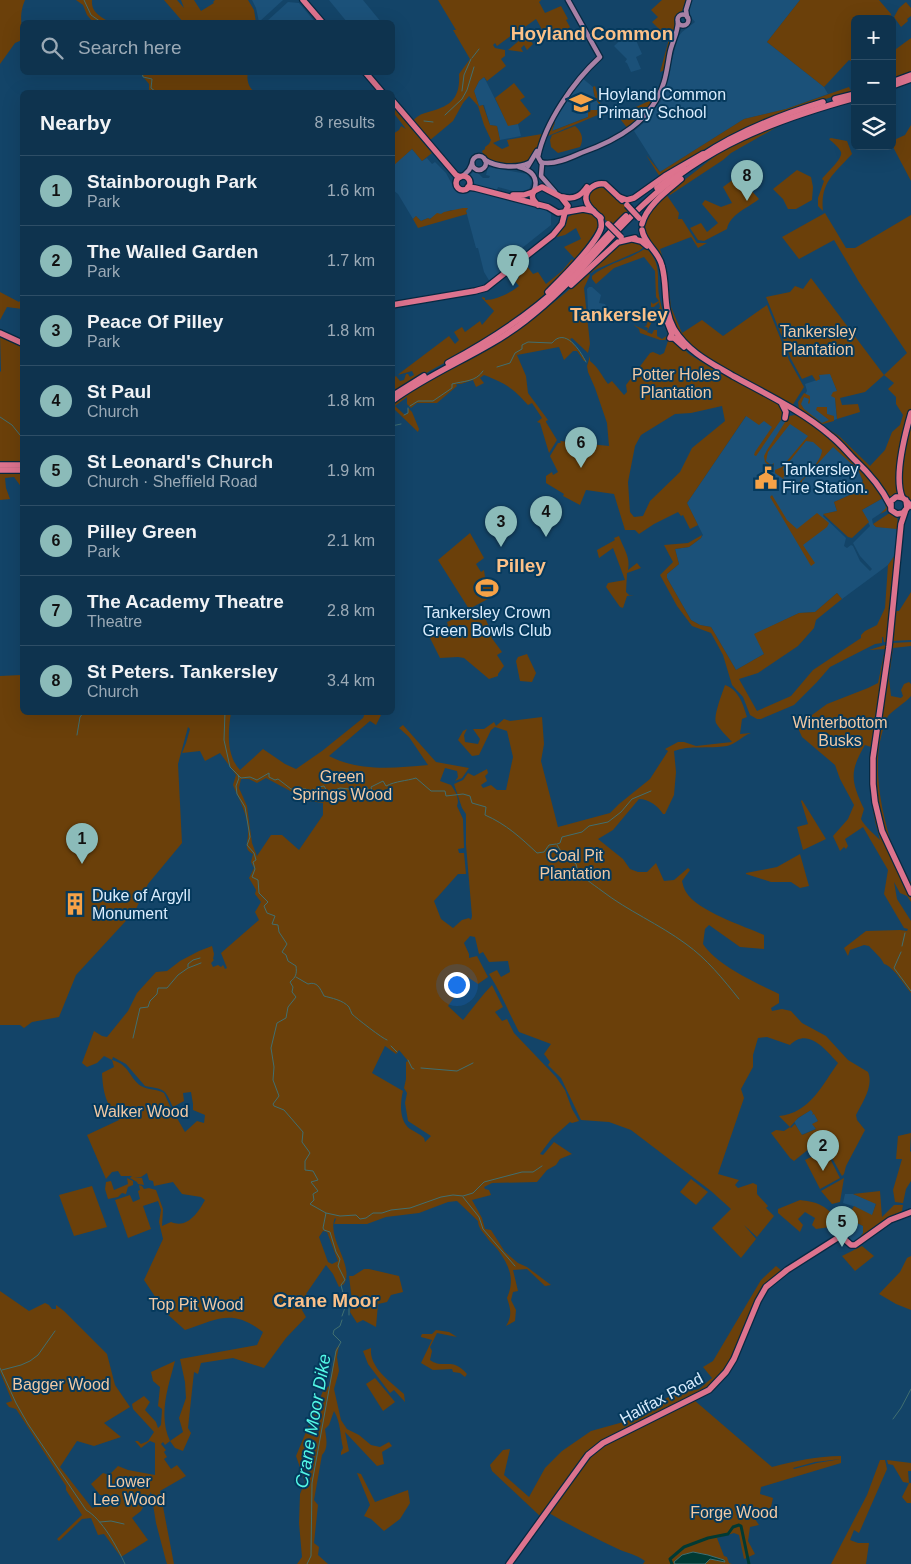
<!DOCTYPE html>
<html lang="en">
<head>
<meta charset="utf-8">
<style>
  body { margin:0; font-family:Arial,sans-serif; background:#1c3f58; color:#f1f3f6 }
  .controls { position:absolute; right:15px; top:15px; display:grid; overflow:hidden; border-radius:8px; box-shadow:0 5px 20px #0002 }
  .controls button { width:45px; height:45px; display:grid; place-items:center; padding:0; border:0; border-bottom:1px solid #2e4e66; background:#0e334e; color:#f1f3f6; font:25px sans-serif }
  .you { position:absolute; left:456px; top:984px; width:18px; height:18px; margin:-12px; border:4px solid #fff; border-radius:50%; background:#1a73e8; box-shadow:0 0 0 8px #1a73e833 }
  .badge { display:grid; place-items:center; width:32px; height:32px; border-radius:50%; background:#8bbbb9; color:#111; font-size:16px; font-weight:700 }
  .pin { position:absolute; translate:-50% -41px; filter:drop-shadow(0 1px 2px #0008) }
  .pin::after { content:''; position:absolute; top:26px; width:18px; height:15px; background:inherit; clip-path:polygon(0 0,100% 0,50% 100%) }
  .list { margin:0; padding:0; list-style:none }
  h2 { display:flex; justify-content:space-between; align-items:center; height:65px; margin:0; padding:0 20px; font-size:21px }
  h2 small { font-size:16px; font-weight:400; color:#9baab6 }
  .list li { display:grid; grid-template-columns:32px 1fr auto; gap:15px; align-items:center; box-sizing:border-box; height:70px; padding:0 20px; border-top:1px solid #2e4e66 }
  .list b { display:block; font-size:19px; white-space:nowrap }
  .list p { margin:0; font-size:16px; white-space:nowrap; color:#9baab6 }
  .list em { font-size:16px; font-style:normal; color:#9baab6 }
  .icon { flex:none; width:28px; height:28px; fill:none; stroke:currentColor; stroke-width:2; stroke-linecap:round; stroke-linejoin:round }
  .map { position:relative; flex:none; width:911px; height:1564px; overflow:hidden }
  .search { position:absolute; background:#0e334e; box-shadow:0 5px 20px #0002; left:20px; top:20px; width:375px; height:55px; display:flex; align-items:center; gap:12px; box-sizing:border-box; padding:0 18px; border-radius:8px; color:#9baab6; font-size:19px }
  .panel { position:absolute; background:#0e334e; box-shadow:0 5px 20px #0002; left:20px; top:90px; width:375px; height:625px; border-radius:8px }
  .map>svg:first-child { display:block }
</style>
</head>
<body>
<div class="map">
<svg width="911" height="1564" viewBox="0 0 911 1564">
  <rect width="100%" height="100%" fill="#134468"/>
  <g fill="#1b5179">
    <polygon points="252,0 283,0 259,22 256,8"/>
    <polygon points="329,0 363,0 381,22 347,22"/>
    <polygon points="692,0 800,0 767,42 824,87 828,94 786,109 744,119 660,172 634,131 647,120 661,101 678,37 682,32 695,22 689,15 688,12"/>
    <polygon points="288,2 299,3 315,22 266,22"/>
    <polygon points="629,32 635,38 642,54 636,57 641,69 631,72 627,63 625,62 627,59 614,46"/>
    <polygon points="484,77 508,125 518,124 521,136 500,140 497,126 490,125 484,105 479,106 474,91 479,81"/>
    <polygon points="582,78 593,87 594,95 601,106 588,117 552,131 555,123 554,121"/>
    <polygon points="412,149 422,161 427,158 432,164 435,162 446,173 455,190 463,192 469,189 471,180 470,175 473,172 477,172 483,178 489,178 490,176 486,175 488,167 527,174 532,181 529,190 516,192 498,187 495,196 548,211 551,213 551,225 517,252 521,258 490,282 484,272 478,248 476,248 466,211 451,210 429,219 428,218 421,221 416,216 413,219 398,194 393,190 392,166"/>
    <polygon points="589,287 592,287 601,295 599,303 605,304 610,314 588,310 587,289"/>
    <polygon points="828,373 830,373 837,391 835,398 837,419 820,425 804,411 800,403 807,391 805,384 820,379 819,375"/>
    <polygon points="753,406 779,418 790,422 829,450 834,446 861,473 863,489 834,502 837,511 824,514 823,516 846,538 844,546 847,548 851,545 853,546 860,561 870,571 872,569 860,556 853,543 870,526 862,510 883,498 883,495 887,509 872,519 873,524 876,527 897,528 895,555 888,565 842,599 837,593 815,612 799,613 755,634 764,654 736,670 711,627 700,625 691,620 667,578 667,574 679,564 675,549 689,547 701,538 703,535 687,503"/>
    <polygon points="812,1109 818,1121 813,1124 816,1129 801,1135 794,1121"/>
    <polygon points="845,1194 853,1194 876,1203 872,1216 853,1206 843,1203"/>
    <polygon points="845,1221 851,1225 848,1230 853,1232 858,1223 863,1226 863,1233 859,1238 860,1242 854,1244 844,1236 842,1224"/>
  </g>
  <g fill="#6b400a" fill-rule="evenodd">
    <path d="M0 0H25C18 17 23 22 22 40L15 43 0 64Z"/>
    <path d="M76 0H92C91 12 100 16 109 22H93L87 15 83 5Z"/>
    <polygon points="164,0 177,0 184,8 181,0 194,0 201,11 214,3 213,2 215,0 248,0 254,10 256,22 183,22"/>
    <path d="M438 0H541L539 2 545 13 561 6 568 19 566 20 570 27 555 40 551 36 547 38 536 19 522 29 533 44 527 50 524 45 521 48 523 52 508 50 521 39 516 32 497 46 495 43 493 45 495 48 505 50V56L501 59 506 66 487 81 484 77 479 81 474 91 479 106 483 105 490 125 497 126 500 140 493 143 502 149 509 146 507 140 542 134 537 149 526 163C513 165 486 166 482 151L485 149V147L489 144 491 140 484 125 478 106 469 96 463 103 453 121 429 141 413 121C420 112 428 113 438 109 456 103 460 91 459 74L470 59 453 30H456Z"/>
    <polygon points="662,0 687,0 683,10 676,17 676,27 670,42 665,70 660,72 669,39 652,22 658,17 651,10"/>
    <polygon points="800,0 879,0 891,14 892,19 855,19 855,64 849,60 824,87 767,42"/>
    <polygon points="906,2 911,8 911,16 907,19 908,21 901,27 894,17 899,8"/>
    <polygon points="911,38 911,72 892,78 892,52"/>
    <path d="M140 73H248C246 79 249 89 255 92H152L149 90V84Z"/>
    <path d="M663 78C656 100 645 114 628 129L621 120 623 116 619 115 653 99 651 93 658 89Z"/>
    <polygon points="514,83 525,97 520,100 531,114 518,124 508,126 495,98"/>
    <path d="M595 86 604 116 600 114 548 136 554 121 555 122 552 131 588 117V110H598L601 106C595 100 594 95 593 87Z"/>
    <path d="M849 87 851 91C817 102 782 112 749 126 718 139 689 159 660 177L646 155 660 172 744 119 786 109Z"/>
    <polygon points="393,107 432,153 422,161 412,149 393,166 393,134 399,130 401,126 406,129 393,112"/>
    <polygon points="791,119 731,153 723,160 670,195 669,192 719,153 744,139"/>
    <polygon points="911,125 911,181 892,145 894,140 905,135"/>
    <path d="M575 126C582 132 584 139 580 147L558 153 551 147 550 140 552 135Z"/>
    <path d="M831 138 847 141 852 154C834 174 820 182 823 211L818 206V198L824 181 822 179C826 173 843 159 841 152 839 147 832 142 829 139Z"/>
    <polygon points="797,170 811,177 813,187 812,200 796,209 788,209 783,199 773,189"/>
    <path d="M738 176 759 199C748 208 730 214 727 229L704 241 698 240 690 228 701 223 707 232 718 223 702 204 705 200 721 207 732 203 723 187Z"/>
    <path d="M602 186 607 188 629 210 613 226C602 216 582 205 591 189Z"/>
    <polygon points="666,194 679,213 678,219 682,219 697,243 707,243 698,248 691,237 660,249 667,271 671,307 682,333 702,320 723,336 767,305 789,360 804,387 792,406 702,357 680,334 671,318 660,254 646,238 643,228 646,215"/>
    <polygon points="463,208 468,208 466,211 467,214 418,228 413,219 416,216 421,221 428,218 430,219 437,213 441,214 444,212"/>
    <polygon points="579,211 591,212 598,219 599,226 576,260 564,247 581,239 576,228 565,235 557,237 556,235 567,218 565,228 568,217"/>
    <path d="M825 213 846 248H855L911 215V408C902 436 899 463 898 492L893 497 887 495 827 430 828 429 839 436 870 466 885 450 892 432 900 425 903 415 896 404V397L888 389 894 383 884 375 865 392 840 398 842 405 858 404 860 412 837 419 835 398 831 396 833 392 837 391 830 374 819 375 820 379 816 381 812 375 802 379 791 359 766 297 790 292 795 286 803 289 811 278 884 375 907 353 859 282 834 240 799 259 782 237Z"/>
    <polygon points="637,241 645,246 639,251 595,270 591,273 590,272 620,243"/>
    <path d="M646 248C664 266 655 279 660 300 662 311 666 322 671 333L665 340H660L640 333 639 329 635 326 634 324 636 326 647 331 648 328 644 326H646L648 321 651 322 652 320 644 315 647 313 654 317 647 332 652 334 654 330H657V336L662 339 668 335 664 322H661L662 315 658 310 660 307 659 302 654 307H651V302L653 304 659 301 656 297 655 271 644 257 614 268 596 284 592 279V276C607 263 629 260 646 248Z"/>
    <path d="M572 259 574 262C553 286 532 309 506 326 470 351 430 369 393 393V378L396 376 400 381 404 380 406 374H408L410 377 414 375 412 371 398 375 400 373 449 336 455 344 459 340 454 332 462 327 465 332 480 321 482 325 494 311 482 298V297L485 298V300C496 300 510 293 519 286L515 281 519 278 516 273 522 268 519 265 523 261 533 274 538 272 546 284 562 271Z"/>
    <path d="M588 273 590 275 584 288 590 344 588 353 572 338 570 339 586 361H584L577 351H573L564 360 559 347 517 355 526 376 528 393 548 420 546 421V422L557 440 549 453 540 423 537 422 542 418 532 403 528 405C513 388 505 383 484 375L480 378 484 383 476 387 473 380 461 384H456L457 386 437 403H417L411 408 407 404V397L395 406 405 415 408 413V408L412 412 419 429 418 432 393 408 392 404C430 378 473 360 511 334 538 316 564 295 588 273Z"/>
    <polygon points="0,292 19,302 22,298 22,309 7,307 0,320"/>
    <polygon points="0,335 22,344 22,462 0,462 0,372 1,371"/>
    <path d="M671 340C678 341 683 349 689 354 717 373 749 387 779 404L783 407 785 414 756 456 754 455 755 452 772 427 764 421 759 425 746 416 687 503 698 525 690 529 683 515 681 516 678 512 654 524 639 534 635 530H625L614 494 586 490 580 505 563 496 564 494 546 483V476L552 472 553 475 558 472 550 456 558 443H561L560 441 609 446 607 423 595 388 588 372 587 366 590 356V361C598 367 602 376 608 384L612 381 624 395 627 392 626 385 650 353 653 352 660 355 664 353 668 341ZM722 406 725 421 692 448 680 472 650 501 643 516 634 517 630 512 628 482 635 446 641 435 675 414 691 413Z"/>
    <polygon points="804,393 810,396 810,402 809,404 808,403 809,399 804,397 801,404 804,409 822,423 829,420 816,410 817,407 827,407 827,414 834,416 834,421 819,425 799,410 798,402"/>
    <path d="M795 415 800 416 829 436 828 438 874 482 888 506 886 511 880 514 886 508 883 498 862 510 869 522 852 538 848 537 823 514 837 511 834 502 861 490 858 489 863 481 858 470H856L855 467 833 447 802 481 801 489 797 491 790 483 795 487C804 477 822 461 822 450L813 442 806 441 789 462 787 466 783 468 785 476 783 477 785 480 775 473V470L782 467 808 436 790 424 768 452 766 461 771 465 774 463 773 468H771L765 462 764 456 767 450 789 416Z"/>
    <polygon points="911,418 911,504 901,493 903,454"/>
    <polygon points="0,473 22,473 22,488 14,477 5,478 6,488 10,499 0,500"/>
    <polygon points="772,495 787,520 797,529 817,513 829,523 827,527 803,545 815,563 811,566 770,497"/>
    <polygon points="888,514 894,514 897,517 898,523 888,642 884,642 883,637 882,637 882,643 875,644 830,667 817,682 794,705 761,719 757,719 750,715 743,697 732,685 723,655 711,633 692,626 677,606 660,575 673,562 664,545 688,543 702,535 701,538 689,547 675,549 679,564 667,574 667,578 691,620 700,625 711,627 736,670 764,654 754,634 799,613 815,612 837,593 842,599 816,620 814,628 798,646 758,673 739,679 757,711 791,696 813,670 861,638 861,635 865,631 877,625 885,608 888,565 895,555 897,529 876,527 873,524"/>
    <polygon points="470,533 484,558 476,564 481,572 484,570 485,577 492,585 499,580 495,584 497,591 486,600 469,609 438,560"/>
    <path d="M619 536C623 548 631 557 628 570L637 563 641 568 627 573 626 592 630 596 634 595 627 596 623 608 620 607 606 587 608 583 625 580 613 548 599 558 597 550 615 540 614 538Z"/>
    <polygon points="911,592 911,640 892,641 895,611 899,611"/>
    <polygon points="467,613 470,613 476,619 483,613 493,636 491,637 502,652 497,655 504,666 498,674 498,676 489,679 464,658 458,657 440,658 427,632 436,627 438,631 448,625 447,622"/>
    <path d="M911 642V646L893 648 889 678 891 696 901 698 903 696 901 690 904 684 909 682 911 684V696C905 703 892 711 888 716 886 719 885 724 884 727 871 762 881 811 892 845 896 858 905 871 911 883V888L887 839 876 796V755L892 643Z"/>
    <path d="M888 644 877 721 871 747 865 745C849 772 851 781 864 809L861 819C865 827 874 834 880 840 879 834 876 827 875 821 870 798 869 776 870 752L871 753 878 822 884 842 911 897V902L907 896 900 893 894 882 897 899 911 921V993C905 986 893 966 884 964 881 957 874 952 869 946L864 945 850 950 848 956 844 948 866 931 900 930 907 931 908 929 904 928 884 894 888 870 863 827 845 839 848 846 846 849 844 847 840 851 833 836 848 819 854 805 840 779 835 765 802 737 797 726 827 704 868 688 878 683 885 649 869 650Z"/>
    <polygon points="527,654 536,673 532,682 520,681 516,661 518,657"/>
    <path d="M22 666V712L231 713C228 731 226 755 240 770L263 749 285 764 296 769 322 751 363 718 365 713H382L376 725 370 721 329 756C360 772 395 768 428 765L409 737 399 728 403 725 436 762 469 768 462 778 455 781 458 777 457 771 445 768 440 781 451 785C455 791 460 798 457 806L463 819 464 848 458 849 459 853H464L466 874H458L434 901 441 919 453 928 462 920 469 918 471 920 472 916 466 845V814L462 808 454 784 463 780 468 773 474 776 487 769 488 773 485 776 487 781 481 785 483 788 491 785 497 790H506L513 757 507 731 495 727 491 730 479 755 472 756 458 740 463 731 467 729 464 735 465 742 478 744 480 739 473 729H484L494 722 496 726 504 719 510 721 542 717 544 744 541 761 558 827 610 813 619 804 650 779 668 751 665 749 678 742H684L696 746 732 742C727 736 720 730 716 723 713 716 722 694 725 685 739 690 743 704 747 717L742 719 740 734 751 733C742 736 736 744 727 746 710 749 689 745 674 751L676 772 674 795 665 814H663C658 806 649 799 639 799L613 830 598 839 623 859 630 869 638 872H647L656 863 664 881 674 880 688 868 690 870 682 881C683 885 684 889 686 892 697 911 744 926 764 935V949L740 947 709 925 705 929 703 944C719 967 755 982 779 994V1003L771 1008 772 1011 782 1009 791 1011 802 1023 826 1036 848 1060 868 1072C874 1086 862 1103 856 1115L857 1120 865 1130 846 1166 844 1174 842 1176 827 1149H825L840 1178 820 1189 805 1160 819 1153 816 1146 810 1148 794 1161 790 1158 771 1133 776 1130 784 1131 790 1127 779 1116C810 1113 822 1085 838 1063 825 1049 808 1027 790 1045L767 1037 758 1038 753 1055V1067L741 1089 744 1098 718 1174 739 1180 735 1185 738 1188 753 1183 757 1185V1194L768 1206 766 1208 774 1216 757 1237 744 1225 756 1239 741 1258 712 1228 731 1209 711 1191 631 1130 609 1122 581 1120 561 1078 548 1065 550 1062 544 1054 551 1044 519 1032C509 1013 501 993 489 974L497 970 501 977 510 972 508 961 489 962 483 952 479 954 475 937 470 936 464 943 469 954V958L477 956 488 977 478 984 463 974 458 992 448 1006 463 1020C473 1008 481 996 492 985L503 1007 495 1012 502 1021 507 1019 514 1033 556 1077 565 1090 572 1109 579 1121 572 1123 570 1122 552 1138 540 1154 543 1155 554 1142 572 1154 560 1159 556 1165 547 1170 537 1182 492 1183 484 1187 485 1189 489 1190 491 1195 472 1200 482 1218 485 1229 491 1230 505 1252 518 1263 527 1267 551 1285 545 1286 527 1269 513 1270 518 1291 513 1292 511 1300 516 1310 515 1321 506 1326C512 1316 511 1310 507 1298 515 1279 510 1267 498 1250 494 1245 489 1241 485 1235 482 1231 478 1227 478 1221L457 1201 448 1202 419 1213 386 1217 367 1224H334L336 1219 335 1218C326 1238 355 1265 344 1284L339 1287 333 1274 326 1265 306 1294 310 1298 302 1310 306 1317 286 1338 264 1368 233 1358 201 1363 198 1374 194 1372 188 1428 191 1433 183 1451 175 1448 170 1441 165 1445 163 1442 161 1444 166 1450 164 1452 167 1457 164 1459 171 1469 177 1465 186 1476 160 1491 174 1564H167L166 1561 156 1523 151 1492 141 1511 132 1518 148 1540 121 1557 104 1534 98 1535 91 1518 82 1519 59 1541 57 1539 82 1515 66 1490V1486L16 1409 9 1407 6 1403 12 1401 0 1372V1291L29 1311 45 1303 49 1305 52 1309H56V1305L64 1311 107 1354 115 1385 130 1407 104 1423 121 1437 94 1446 77 1441 60 1467 92 1508 99 1506 109 1501 110 1496 100 1495 91 1484 103 1473 109 1475 118 1466 128 1470 155 1475V1443L150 1441 141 1448 135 1441H138L141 1444 148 1441 154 1432 133 1409 132 1404 144 1396 150 1402 145 1410 156 1422 158 1428 161 1425 162 1409 158 1406 160 1387 153 1381 151 1372 175 1361C168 1387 158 1416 170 1441L183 1432 179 1418 186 1398 185 1382 180 1359 257 1345 263 1332C232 1308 218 1319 185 1330L166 1313 144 1280 163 1239 159 1222 161 1210 158 1201 143 1206 151 1229 128 1238 115 1200 130 1195 133 1202 140 1199 138 1191 140 1190 139 1185 142 1186 144 1189 149 1188 156 1190 163 1209 162 1226 171 1222C187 1229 198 1213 205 1200L201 1197 182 1194 173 1182 154 1186 153 1181 149 1180 147 1173 141 1177H134L142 1178 144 1185 138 1184 137 1182 130 1178 132 1176H121L118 1171 112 1172 106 1179 87 1135 119 1120C106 1104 103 1093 102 1073L114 1067 112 1060 104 1056 97 1063 87 1067 82 1063 94 1031 102 1036 107 1037 128 1011 137 993 156 972 167 971 180 961 199 951 212 946 214 954 213 959 214 960 211 963 213 967 218 965 221 967 223 965 225 969 227 968 221 953 259 920 255 912 261 902 255 894 256 890 249 878 254 868 251 862 253 854C243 849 248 843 248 834 249 816 239 800 233 785L236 775 220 753 205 761 200 751 182 753 186 743 190 729 188 727 178 764 182 843 148 884 135 911 76 975 59 1017 32 1022 24 1028 20 1025H0V676L21 675ZM266 778 309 801 323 803V815L299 850 282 835H271L257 856 252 843 247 806 239 788 241 779H249L257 783ZM385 1046 396 1054 399 1050 408 1061 406 1062V1079L404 1088 407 1093 405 1103 408 1121 431 1136 425 1142 424 1138C420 1134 415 1132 410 1129 399 1121 400 1103 403 1091L372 1073ZM113 1057 126 1064 145 1086C166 1090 164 1088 173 1107L184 1101 183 1093 191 1092 193 1104V1110L205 1115 204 1123 197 1121 185 1132 170 1106 164 1093C157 1089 148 1090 141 1086 129 1078 130 1065 112 1060ZM811 1110 813 1113 812 1115 814 1114 818 1121 812 1124 816 1129 802 1135 795 1124 791 1128 790 1127 798 1118ZM323 1231 327 1232 338 1261 332 1264 328 1262 319 1237Z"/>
    <polygon points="802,800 826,839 803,850 797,827 808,824 801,801"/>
    <polygon points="800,854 809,886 800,888 791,882 771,882 746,874 746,873 777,867"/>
    <polygon points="911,1133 910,1151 911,1152 911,1181 906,1189 903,1203 895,1202 893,1190 902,1159 896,1159 898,1136"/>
    <polygon points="127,1178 133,1181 133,1185 128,1187 126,1194 122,1193 118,1197 108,1199 105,1189 106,1182 111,1181 114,1190 128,1184"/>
    <polygon points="844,1178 840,1202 832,1204 821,1191"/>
    <polygon points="691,1179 708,1192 696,1205 680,1192"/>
    <polygon points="92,1186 107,1227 74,1236 59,1195"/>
    <polygon points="880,1191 882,1217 894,1205 903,1205 902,1211 860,1242 859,1238 863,1233 863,1226 847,1218 854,1206 872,1215 876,1204 853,1194"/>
    <path d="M800 1200C817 1202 822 1204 835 1216L831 1221 830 1227 816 1229 812 1225 815 1218 805 1212 798 1219 803 1225 800 1232 778 1213V1209Z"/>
    <polygon points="862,1246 874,1256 855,1271 842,1256"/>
    <polygon points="911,1256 911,1310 896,1304 879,1294 900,1272 907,1258"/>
    <polygon points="776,1266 782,1271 764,1287 732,1359 716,1382 700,1395 611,1438 578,1463 542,1516 540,1516 492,1471 490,1465 503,1450 510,1449 504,1475 529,1497 545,1468 562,1451 591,1431 627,1421 670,1396 699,1389 712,1378 703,1367 713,1361 761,1280"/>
    <polygon points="364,1269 369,1269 399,1276 403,1292 391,1295 387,1302 378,1304 376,1327 363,1320 357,1323 350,1312 352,1301 349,1276 353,1276"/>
    <path d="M436 1330 449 1332 457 1337 437 1333 430 1347 432 1351 430 1360C444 1370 452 1356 467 1374L465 1377 460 1373 453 1372 452 1369 433 1370 421 1363 432 1340 421 1337V1336L422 1334H432Z"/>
    <path d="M339 1345 337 1357 339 1371 334 1389 341 1420 347 1429 359 1435 371 1445 380 1447 389 1442 392 1446 382 1452 384 1464 377 1466 345 1432 349 1451 341 1455V1452L343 1448C340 1435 341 1423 334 1411L329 1425 325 1429C326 1437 329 1448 322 1455L314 1500 318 1505 314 1543 319 1547 318 1555 328 1564H297L302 1557 299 1523 300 1494 305 1482 296 1456 323 1391 329 1386 336 1349Z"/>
    <path d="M371 1348C369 1368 391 1382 404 1394L405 1402 394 1390 390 1393 368 1364 363 1351Z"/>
    <polygon points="375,1378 395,1402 383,1411 366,1384"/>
    <path d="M694 1400 772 1467C795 1461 817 1456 841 1456V1459L815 1462 793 1468 794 1469 817 1463 841 1459V1463L761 1487 760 1494 773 1498 771 1507 755 1519 759 1525 750 1527 748 1541 755 1554 744 1559 739 1535 734 1533 717 1538 724 1556 727 1557 729 1563 732 1564H705L710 1559 722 1561 724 1560 708 1555 693 1552 675 1562V1564H643L645 1561C636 1554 626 1553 616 1548 593 1537 571 1526 549 1513L589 1456 604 1444Z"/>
    <polygon points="880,1460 885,1460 887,1469 859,1533 854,1530 850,1540 858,1543 869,1543 866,1564 831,1564 867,1495"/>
    <polygon points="887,1460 911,1463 911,1471 908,1471 909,1483 911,1483 911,1503 907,1503 902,1497 909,1483 903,1482 893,1465 888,1464"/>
    <polygon points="357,1473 361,1474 375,1502 408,1490 410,1503 400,1519 384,1531 371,1519 364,1516 370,1505"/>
  </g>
  <polygon fill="#003a34" stroke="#416f70" points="693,1552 708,1555 724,1560 725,1562 710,1559 705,1564 675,1564 674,1562 682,1555"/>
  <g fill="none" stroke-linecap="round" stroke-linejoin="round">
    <g stroke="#416f70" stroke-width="1">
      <polyline points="84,0 91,15 101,22"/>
      <polyline points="472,58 479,49"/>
      <polyline points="142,72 143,77 152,79 151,88 156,92"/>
      <polyline points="462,91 464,75 471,59"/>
      <polyline points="445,115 462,99 467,90 474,67"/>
      <polyline points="424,121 433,122"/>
      <path d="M497 367 510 363 515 353 522 349V345L528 342 552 343C565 327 580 350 586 362"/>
      <path d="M410 406 418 401H433L452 388V384C463 381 476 382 483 371"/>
      <polyline points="404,415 408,413 408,408"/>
      <polyline points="0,417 12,425 20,435 22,434"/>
      <polyline points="392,426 401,424"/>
      <path d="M225 712 224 740 230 767 241 778 250 777 257 780 269 773V777L275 780 278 779 291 789 300 791 303 789H306V793H310L313 789 316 790 319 787 324 786 328 793 340 788 349 789 351 788 352 791 355 788 364 790 366 786 368 789 367 794 373 796 371 787 383 781 386 786C396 781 406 781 416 778L431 791H445L446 796 463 794 470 796 472 803 486 807 485 815C506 824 521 838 537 853L544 852 549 845 556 844"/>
      <polyline points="77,735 80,717 84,712"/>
      <path d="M238 775 239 778 236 786 237 794 245 807 250 837 247 845 254 853 256 860 253 862 255 869 252 877 258 880 259 893 268 902 264 906 267 913 275 916 272 924 278 925 279 932 287 944 282 952 286 955 288 961 296 966C297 974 296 977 290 982L293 987 292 992 296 997 288 1007 286 1018 277 1023 271 1048 274 1067 273 1080 279 1096 273 1104 274 1106 284 1110 303 1132 302 1142 310 1153 305 1161V1170L313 1171 318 1180 311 1182 318 1191 313 1194 314 1200 310 1204 326 1213 323 1228 324 1230 330 1232 336 1252 340 1259 338 1266 345 1280 341 1285 346 1305 342 1316"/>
      <polyline points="557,844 560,843 562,837 582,832 589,826 608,822 621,812 632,799 651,791"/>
      <path d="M557 845 562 853 576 864C577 875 593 884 602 891 628 911 659 924 686 944 707 959 723 979 739 999"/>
      <polyline points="902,946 905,933"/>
      <polyline points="901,952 894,968 911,991"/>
      <polyline points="188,967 188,964 193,960 200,958"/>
      <path d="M296 977 308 984C317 981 320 988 324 996 331 998 343 1000 349 1007 350 1009 351 1012 352 1014 356 1018 383 1039 387 1040"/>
      <polyline points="133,1038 140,1008 148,1007 150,1001 157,994 158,988 167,988 178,975 188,968 201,963"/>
      <polyline points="391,1046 397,1052"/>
      <polyline points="408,1060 412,1068 414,1069"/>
      <polyline points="421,1068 457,1071 473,1063"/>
      <polyline points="463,1197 479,1217 483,1229 515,1266"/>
      <polyline points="326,1213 340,1216 356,1215 360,1219 366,1218 373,1213 382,1213 391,1210 410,1208 441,1197 453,1195 463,1196 473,1193 484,1182 522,1172 533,1172 542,1166"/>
      <polyline points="346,1305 349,1307 349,1315"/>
      <path d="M0 1368 16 1403 28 1424 86 1510C102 1519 117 1547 125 1564"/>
      <polyline points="2,1370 21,1365 30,1361 38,1355 55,1331"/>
      <polyline points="893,1419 901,1408 911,1389"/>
      <polyline points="100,1522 111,1521 124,1524"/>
      <polyline points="307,1564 311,1556 312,1483 336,1351 341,1342 333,1334 334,1330 340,1326 342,1320"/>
    </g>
    <polyline stroke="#003a34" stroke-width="3" points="672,1564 670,1559 684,1547 708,1538 728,1534 733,1527 739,1525 741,1526 749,1564"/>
    <defs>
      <g id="major">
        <circle cx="683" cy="20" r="5.5"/>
        <polyline points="687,17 686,10 689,0"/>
        <circle cx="479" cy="163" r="7"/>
        <path d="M485 160C496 167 516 169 529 163"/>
        <path d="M541 162C552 166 570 158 581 153 618 140 652 121 664 82 667 72 668 62 670 52 672 42 678 33 678 22"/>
        <polyline points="528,166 537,151"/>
        <path d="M519 167C532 170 539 178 534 191"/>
        <polyline points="463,176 469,170 472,164"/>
        <path d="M555 192 541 176 542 164 538 157C545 122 574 81 600 57L568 0"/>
      </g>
      <g id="highway">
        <polyline points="303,0 322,22"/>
        <polyline points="365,72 382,92"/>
        <polyline points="892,82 911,75"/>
        <polyline points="892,86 911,79"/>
        <polyline points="835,99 855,94"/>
        <polyline points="392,100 456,175 460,177"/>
        <path d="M700 157C737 132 780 115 823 102"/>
        <circle cx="463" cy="183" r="7"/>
        <path d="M468 187 475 188 548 207 558 213 565 212 568 206 561 197 542 187 534 191C530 197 534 201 538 205"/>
        <polyline points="657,188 684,168"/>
        <polyline points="513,195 524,195 533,192"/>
        <path d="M563 197C574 200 581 196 587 187"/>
        <polyline points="619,197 627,200 634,198 665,176 703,154"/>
        <polyline points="566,212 583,209 593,211"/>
        <path d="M601 218C596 214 590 209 587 203 582 191 595 182 605 184L622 200"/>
        <path d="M642 224C646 206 668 190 681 179"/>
        <path d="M642 230C644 244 659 251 662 266 668 288 662 307 674 329 688 352 711 363 733 376 766 394 802 411 831 436 840 443 847 452 855 460 870 474 881 487 890 505"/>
        <polyline points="633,239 641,241 647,246"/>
        <polyline points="571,285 618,242 635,238"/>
        <path d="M548 292C561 279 596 245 601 228 602 224 601 221 600 217"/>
        <polyline points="392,305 475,291 486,288 553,235 562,224 565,212"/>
        <polyline points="667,321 672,334 670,338 674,338 684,347"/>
        <polyline points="0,333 22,343"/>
        <path d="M448 363C489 341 527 317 561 285 584 263 603 238 626 216"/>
        <polyline points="392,396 424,376"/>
        <path d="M392 401C434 370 484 353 525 321 570 287 603 242 644 204 706 146 775 120 855 98"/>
        <polyline points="782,404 786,412 785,418"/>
        <polyline points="0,465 22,465"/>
        <polyline points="0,470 22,470"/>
        <path d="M902 497C894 477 905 434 911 413"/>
        <path d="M906 500 907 508 903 513 897 514 891 510V501L896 497C904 496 906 501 911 506"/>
        <polyline points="905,512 901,524 889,647 873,758 873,784 875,802 882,831 911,893"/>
        <polyline points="509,1564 588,1455 603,1443 709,1390 726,1372 734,1359 758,1301 766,1287 787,1270 839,1237 842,1237 851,1245 855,1245 890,1220 911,1212"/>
      </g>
    </defs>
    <use href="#major" stroke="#072942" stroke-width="7"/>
    <use href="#highway" stroke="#072942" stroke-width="8"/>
    <use href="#major" stroke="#a881a6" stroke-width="4.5"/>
    <use href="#highway" stroke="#dd738e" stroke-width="5.5"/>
    <defs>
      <g id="highway-bridge">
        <polyline points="627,205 639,218"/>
        <polyline points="608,224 621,237"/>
      </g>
    </defs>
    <use href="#highway-bridge" stroke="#072942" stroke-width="8" stroke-linecap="butt"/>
    <use href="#highway-bridge" stroke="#dd738e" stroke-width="5.5"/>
  </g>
  <defs>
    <symbol id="school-bare" viewBox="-9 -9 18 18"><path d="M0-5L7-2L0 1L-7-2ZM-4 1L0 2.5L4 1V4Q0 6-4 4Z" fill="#f6a247" stroke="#05395c" stroke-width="2.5" paint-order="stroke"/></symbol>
    <symbol id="civic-bare" viewBox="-9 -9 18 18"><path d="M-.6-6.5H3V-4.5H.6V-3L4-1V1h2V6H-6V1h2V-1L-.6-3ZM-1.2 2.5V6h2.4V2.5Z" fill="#f6a247" stroke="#05395c" stroke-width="2.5" paint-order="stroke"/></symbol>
    <symbol id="stadium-bare" viewBox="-9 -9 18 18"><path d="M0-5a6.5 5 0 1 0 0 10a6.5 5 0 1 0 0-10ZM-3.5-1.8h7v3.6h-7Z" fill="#f6a247" stroke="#05395c" stroke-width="2.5" paint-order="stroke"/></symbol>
    <symbol id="building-bare" viewBox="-9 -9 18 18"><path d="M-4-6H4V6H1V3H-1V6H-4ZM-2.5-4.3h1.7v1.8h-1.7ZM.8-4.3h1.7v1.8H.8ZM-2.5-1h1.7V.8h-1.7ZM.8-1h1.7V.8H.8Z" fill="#f6a247" stroke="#05395c" stroke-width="2.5" paint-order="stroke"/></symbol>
  </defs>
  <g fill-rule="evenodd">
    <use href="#school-bare" x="565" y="87" width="32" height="32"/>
    <use href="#civic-bare" x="750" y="462" width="32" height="32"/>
    <use href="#stadium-bare" x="471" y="572" width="32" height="32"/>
    <use href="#building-bare" x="59" y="888" width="32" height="32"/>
  </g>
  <g text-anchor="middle" stroke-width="4" stroke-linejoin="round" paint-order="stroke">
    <g font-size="16" fill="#d9ecfd" stroke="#05395c" text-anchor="start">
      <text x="598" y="100">Hoyland Common<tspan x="598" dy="18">Primary School</tspan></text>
      <text x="782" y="475">Tankersley<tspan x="782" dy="18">Fire Station.</tspan></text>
      <text x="487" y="618" text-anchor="middle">Tankersley Crown<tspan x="487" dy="18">Green Bowls Club</tspan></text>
      <text x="92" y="901">Duke of Argyll<tspan x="92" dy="18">Monument</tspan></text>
    </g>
    <g font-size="16" fill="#f2c9a3" stroke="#05395c">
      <text x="818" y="337">Tankersley<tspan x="818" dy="18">Plantation</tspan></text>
      <text x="676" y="380">Potter Holes<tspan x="676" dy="18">Plantation</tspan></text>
      <text x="840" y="728">Winterbottom<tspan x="840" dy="18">Busks</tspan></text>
      <text x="342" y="782">Green<tspan x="342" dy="18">Springs Wood</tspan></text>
      <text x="575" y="861">Coal Pit<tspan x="575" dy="18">Plantation</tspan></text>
      <text x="141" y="1117">Walker Wood</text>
      <text x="196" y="1310">Top Pit Wood</text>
      <text x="61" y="1390">Bagger Wood</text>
      <text x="129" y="1487">Lower<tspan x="129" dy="18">Lee Wood</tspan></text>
      <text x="734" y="1518">Forge Wood</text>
    </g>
    <g font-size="16" fill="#d9ecfd" stroke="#05395c">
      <text transform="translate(661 1398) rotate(-28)" y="6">Halifax Road</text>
    </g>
    <g font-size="18" font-style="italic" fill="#53f8e6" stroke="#05395c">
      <text transform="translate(313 1421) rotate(-80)" y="6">Crane Moor Dike</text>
    </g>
    <g font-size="19" font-weight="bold" fill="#fcc188" stroke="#05395c">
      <text x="592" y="40">Hoyland Common</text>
      <text x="619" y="321">Tankersley</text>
      <text x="521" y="572">Pilley</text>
      <text x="326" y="1307">Crane Moor</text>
    </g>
  </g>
</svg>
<div class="controls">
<button>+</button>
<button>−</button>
<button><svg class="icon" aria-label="layers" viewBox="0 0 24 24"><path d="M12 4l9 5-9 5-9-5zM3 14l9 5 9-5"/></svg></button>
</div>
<div class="you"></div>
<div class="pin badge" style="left:82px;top:864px">1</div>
<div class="pin badge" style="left:823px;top:1171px">2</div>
<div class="pin badge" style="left:501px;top:547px">3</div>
<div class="pin badge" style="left:546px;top:537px">4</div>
<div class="pin badge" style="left:842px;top:1247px">5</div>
<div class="pin badge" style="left:581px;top:468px">6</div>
<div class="pin badge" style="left:513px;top:286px">7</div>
<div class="pin badge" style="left:747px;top:201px">8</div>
<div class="search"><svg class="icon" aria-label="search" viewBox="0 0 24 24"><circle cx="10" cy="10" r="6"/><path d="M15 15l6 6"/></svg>Search here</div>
<section class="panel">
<h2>Nearby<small>8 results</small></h2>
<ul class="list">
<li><span class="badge">1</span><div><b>Stainborough Park</b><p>Park</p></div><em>1.6 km</em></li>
<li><span class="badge">2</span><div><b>The Walled Garden</b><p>Park</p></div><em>1.7 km</em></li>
<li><span class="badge">3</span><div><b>Peace Of Pilley</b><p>Park</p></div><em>1.8 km</em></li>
<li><span class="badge">4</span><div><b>St Paul</b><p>Church</p></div><em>1.8 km</em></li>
<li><span class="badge">5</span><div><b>St Leonard's Church</b><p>Church · Sheffield Road</p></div><em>1.9 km</em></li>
<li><span class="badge">6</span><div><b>Pilley Green</b><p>Park</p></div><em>2.1 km</em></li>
<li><span class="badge">7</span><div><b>The Academy Theatre</b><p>Theatre</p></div><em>2.8 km</em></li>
<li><span class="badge">8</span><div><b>St Peters. Tankersley</b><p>Church</p></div><em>3.4 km</em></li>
</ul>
</section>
</div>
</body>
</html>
